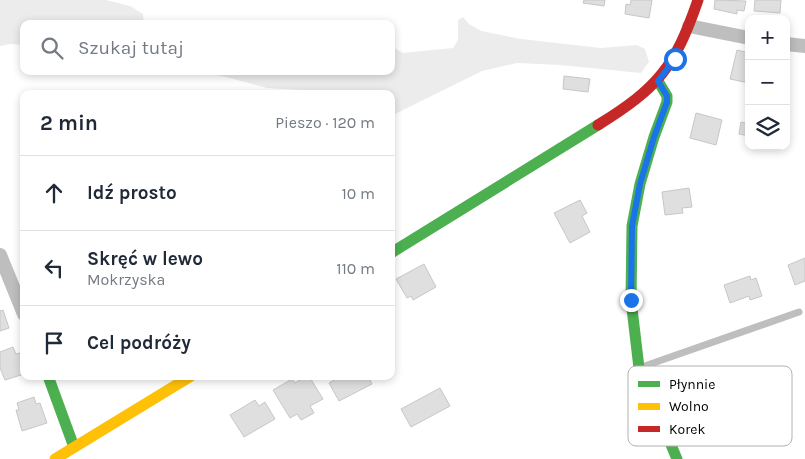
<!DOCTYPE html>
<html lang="pl">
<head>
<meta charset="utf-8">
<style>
  body { margin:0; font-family:Karla,sans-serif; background:#f2f2f3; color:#1f2937 }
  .controls { position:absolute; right:15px; top:15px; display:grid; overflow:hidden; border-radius:10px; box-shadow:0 2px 8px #0003 }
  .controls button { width:45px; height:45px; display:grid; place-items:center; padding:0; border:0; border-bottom:1px solid #e0e1e3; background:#fff; color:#1f2937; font:25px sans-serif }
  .stop { position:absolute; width:15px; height:15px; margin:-11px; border:4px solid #1a73e8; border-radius:50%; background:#fff }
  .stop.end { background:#1a73e8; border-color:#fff; box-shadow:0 1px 5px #0008 }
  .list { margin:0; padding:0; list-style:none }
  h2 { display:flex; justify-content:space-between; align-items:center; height:65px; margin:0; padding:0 20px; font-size:21px }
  h2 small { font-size:16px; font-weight:400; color:#747a83 }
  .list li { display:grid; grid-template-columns:32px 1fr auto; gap:15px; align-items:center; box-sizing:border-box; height:75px; padding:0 20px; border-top:1px solid #e0e1e3 }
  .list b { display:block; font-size:19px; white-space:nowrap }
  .list p { margin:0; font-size:16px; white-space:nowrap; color:#747a83 }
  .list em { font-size:16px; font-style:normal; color:#747a83 }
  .icon { flex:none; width:28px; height:28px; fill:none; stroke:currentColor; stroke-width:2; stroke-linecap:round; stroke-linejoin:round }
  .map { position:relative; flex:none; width:805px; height:459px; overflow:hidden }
  .search { position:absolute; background:#fff; box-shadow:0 2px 8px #0003; left:20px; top:20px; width:375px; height:55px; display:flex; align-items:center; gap:12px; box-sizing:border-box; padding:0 18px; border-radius:10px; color:#747a83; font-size:19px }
  .panel { position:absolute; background:#fff; box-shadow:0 2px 8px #0003; left:20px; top:90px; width:375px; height:290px; border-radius:10px }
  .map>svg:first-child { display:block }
</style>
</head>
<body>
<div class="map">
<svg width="805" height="459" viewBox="0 0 805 459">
  <rect width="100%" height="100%" fill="#fff"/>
  <g fill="#ececec">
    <polygon points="0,0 106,0 130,6 143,14 144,24 24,24 24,45 10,44 0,46"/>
    <polygon points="463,17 469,24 481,31 521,39 601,48 637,45 645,49 649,62 641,73 560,65 517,63 482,71 391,116 391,94 305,94 303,90 267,88 222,76 191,71 391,71 391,46 403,53 453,48 458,40 458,20"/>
  </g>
  <g fill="#dfdfdf" stroke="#c7c7c7">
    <polygon points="584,0 605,0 604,6 583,3"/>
    <polygon points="631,0 652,0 649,18 625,14 626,4 630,5"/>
    <polygon points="715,0 746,1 744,11 737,10 737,14 714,9"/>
    <polygon points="755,0 781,0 780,13 754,11"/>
    <polygon points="737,50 749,53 749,83 730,79"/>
    <polygon points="564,76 590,79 588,92 563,89"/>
    <polygon points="696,113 722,120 716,145 690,138"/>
    <polygon points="741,122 749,124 749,136 739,134"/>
    <polygon points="689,188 692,207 682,208 683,213 665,215 662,192"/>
    <polygon points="580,200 587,213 582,216 590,232 570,243 554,213"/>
    <polygon points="805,258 805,281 795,285 788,265"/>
    <polygon points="424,264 436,287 413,300 411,296 407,298 396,279"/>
    <polygon points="750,276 751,280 756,278 762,296 750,300 749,296 730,303 724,285"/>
    <polygon points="3,310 9,328 0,331 0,311"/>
    <polygon points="13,347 16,354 20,353 24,362 24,374 5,380 0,368 0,352"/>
    <polygon points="306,376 309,376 323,399 310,406 314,413 301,420 297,414 290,418 273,390 292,379 295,383"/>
    <polygon points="341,376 368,376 372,384 339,401 329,383"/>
    <polygon points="440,388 450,406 411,427 401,409"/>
    <polygon points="34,397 36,404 40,403 47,423 22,431 16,410 19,410 17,403"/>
    <polygon points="255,400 259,406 265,402 275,419 244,437 230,415"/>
  </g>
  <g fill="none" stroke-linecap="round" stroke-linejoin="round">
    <polyline stroke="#bebebe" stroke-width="7" points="639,368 799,312"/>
    <g stroke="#bebebe" stroke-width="14">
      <polyline points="689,26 749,38"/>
      <polyline points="786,44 805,46"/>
      <polyline points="0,255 24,314"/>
    </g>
    <g stroke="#4caf50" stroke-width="11">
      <polyline points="658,81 667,96 667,102 654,137 640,184 632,226 631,300 639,368 677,459"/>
      <polyline points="391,253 598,125"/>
      <polyline points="48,376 74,447"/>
    </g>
    <polyline stroke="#ffc107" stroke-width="11" points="55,459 191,376"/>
    <path stroke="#c62828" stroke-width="11" d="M598 125C658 88 675 67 698 0"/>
  </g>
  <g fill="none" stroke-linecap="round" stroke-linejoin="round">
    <polyline stroke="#1a73e8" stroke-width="6" points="631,300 632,226 640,184 654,137 667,102 667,96 658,81 675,59"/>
  </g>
  <rect x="628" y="366" width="164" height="80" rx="8" fill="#fff" stroke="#b2b2b2" stroke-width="1"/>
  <rect x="638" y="381" width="22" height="6" fill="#4caf50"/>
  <rect x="638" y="403" width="22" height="7" fill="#ffc107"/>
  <rect x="638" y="426" width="22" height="6" fill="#c62828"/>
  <g font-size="14" fill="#000">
    <text x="669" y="389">Płynnie</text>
    <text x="669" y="411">Wolno</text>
    <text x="669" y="434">Korek</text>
  </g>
</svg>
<div class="controls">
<button>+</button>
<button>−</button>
<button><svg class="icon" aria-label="layers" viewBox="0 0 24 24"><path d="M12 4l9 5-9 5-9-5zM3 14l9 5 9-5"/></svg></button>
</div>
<div class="stop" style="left:675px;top:59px"></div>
<div class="stop end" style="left:631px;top:300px"></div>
<div class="search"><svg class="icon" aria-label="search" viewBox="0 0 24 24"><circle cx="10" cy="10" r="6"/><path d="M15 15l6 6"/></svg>Szukaj tutaj</div>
<section class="panel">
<h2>2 min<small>Pieszo · 120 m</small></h2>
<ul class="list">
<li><svg class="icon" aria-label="ahead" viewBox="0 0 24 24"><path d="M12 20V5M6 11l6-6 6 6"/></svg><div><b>Idź prosto</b></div><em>10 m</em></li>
<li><svg class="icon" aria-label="left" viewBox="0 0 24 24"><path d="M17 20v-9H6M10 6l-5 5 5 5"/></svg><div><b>Skręć w lewo</b><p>Mokrzyska</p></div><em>110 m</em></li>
<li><svg class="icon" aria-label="arrive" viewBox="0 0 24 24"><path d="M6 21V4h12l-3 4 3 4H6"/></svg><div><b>Cel podróży</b></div></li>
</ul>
</section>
</div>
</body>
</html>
